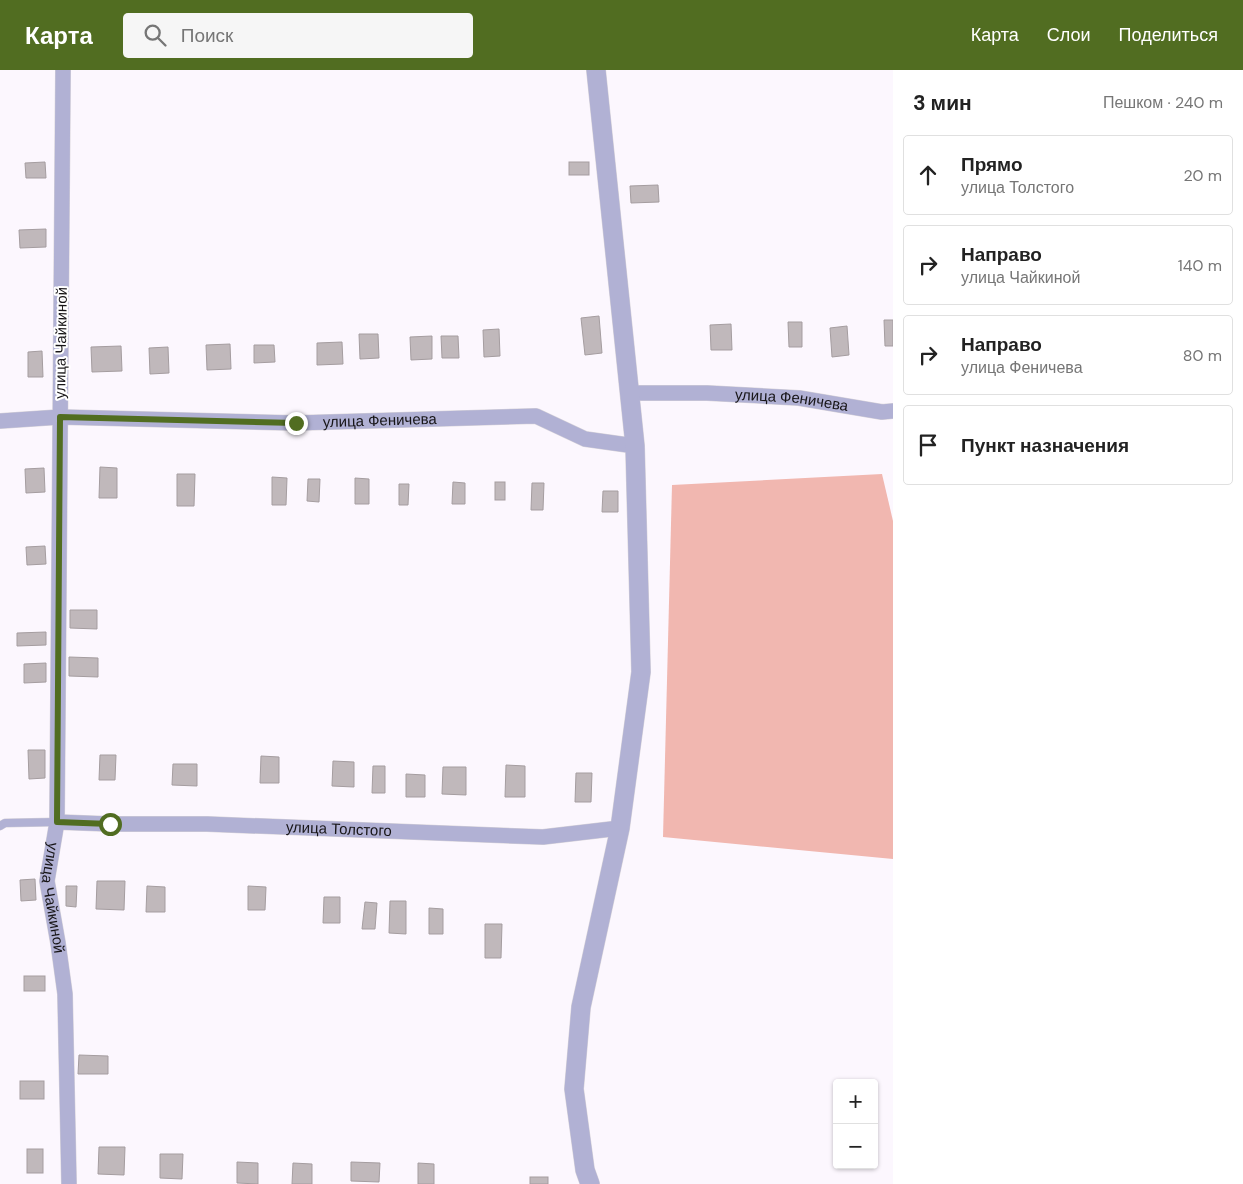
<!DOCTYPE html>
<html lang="ru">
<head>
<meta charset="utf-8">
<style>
  body { margin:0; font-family:"DM Sans",sans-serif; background:#f6f6f6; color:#222 }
  .controls { position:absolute; right:15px; bottom:15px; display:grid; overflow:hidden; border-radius:5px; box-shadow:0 1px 4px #0004 }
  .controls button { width:45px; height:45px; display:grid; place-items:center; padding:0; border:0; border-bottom:1px solid #e0e0e0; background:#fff; color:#222; font:25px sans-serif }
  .stop { position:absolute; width:15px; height:15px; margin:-11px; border:4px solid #516d21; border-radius:50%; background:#fff }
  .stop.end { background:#516d21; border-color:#fff; box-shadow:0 1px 5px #0008 }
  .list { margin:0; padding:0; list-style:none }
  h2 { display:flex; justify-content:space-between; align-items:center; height:65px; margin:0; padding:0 20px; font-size:21px }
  h2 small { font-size:16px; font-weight:400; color:#767676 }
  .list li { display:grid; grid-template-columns:32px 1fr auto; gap:15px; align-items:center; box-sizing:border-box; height:80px; margin:0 10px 10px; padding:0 10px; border:1px solid #e0e0e0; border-radius:5px }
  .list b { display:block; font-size:19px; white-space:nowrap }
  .list p { margin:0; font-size:16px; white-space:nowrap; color:#767676 }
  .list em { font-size:16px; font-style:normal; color:#767676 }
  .icon { flex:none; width:28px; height:28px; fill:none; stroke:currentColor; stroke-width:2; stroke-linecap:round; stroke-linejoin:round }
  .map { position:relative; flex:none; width:893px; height:1114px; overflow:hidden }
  header { display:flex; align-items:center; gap:30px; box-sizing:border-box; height:70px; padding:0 25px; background:#516d21; color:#fff }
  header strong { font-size:24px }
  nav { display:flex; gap:28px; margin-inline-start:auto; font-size:18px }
  .search { width:350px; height:45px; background:#f6f6f6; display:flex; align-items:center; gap:12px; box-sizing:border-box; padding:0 18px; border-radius:5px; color:#767676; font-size:19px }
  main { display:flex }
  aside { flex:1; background:#fff }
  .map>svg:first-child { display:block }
</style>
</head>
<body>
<header>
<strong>Карта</strong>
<div class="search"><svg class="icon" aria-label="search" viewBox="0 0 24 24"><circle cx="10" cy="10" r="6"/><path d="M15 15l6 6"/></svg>Поиск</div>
<nav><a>Карта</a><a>Слои</a><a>Поделиться</a></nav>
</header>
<main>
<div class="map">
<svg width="893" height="1114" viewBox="0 0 893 1114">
  <rect width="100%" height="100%" fill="#fcf7fe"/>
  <polygon fill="#f1b7b0" points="882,404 893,451 893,789 663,767 672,415"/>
  <g fill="#c0b8bb" stroke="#a59da0">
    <polygon points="45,92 46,108 26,108 25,93"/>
    <rect x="569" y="92" width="20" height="13"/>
    <polygon points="658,115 659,132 631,133 630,116"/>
    <polygon points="46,159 46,177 20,178 19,160"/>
    <polygon points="599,246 602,283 585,285 581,248"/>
    <polygon points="884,250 893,250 893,276 885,276"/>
    <polygon points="788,252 802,252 802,277 789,277"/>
    <polygon points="731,254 732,280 711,280 710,255"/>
    <polygon points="847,256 849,285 832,287 830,258"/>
    <polygon points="499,259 500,286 484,287 483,260"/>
    <polygon points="359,264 378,264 379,288 360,289"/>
    <polygon points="432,266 432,289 411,290 410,267"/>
    <polygon points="441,266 458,266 459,288 442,288"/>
    <polygon points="342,272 343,294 317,295 317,273"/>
    <polygon points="230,274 231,299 207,300 206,275"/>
    <polygon points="254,275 274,275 275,292 254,293"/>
    <polygon points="121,276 122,301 92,302 91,277"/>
    <polygon points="168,277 169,303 150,304 149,278"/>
    <polygon points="42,281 43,307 28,307 28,282"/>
    <polygon points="100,397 117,398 117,428 99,428"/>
    <polygon points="44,398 45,422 26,423 25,399"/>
    <polygon points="177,404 195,404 194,436 177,436"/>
    <polygon points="272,407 287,408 286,435 272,435"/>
    <polygon points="355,408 369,409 369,434 355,434"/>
    <polygon points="308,409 320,409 319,432 307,431"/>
    <polygon points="453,412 465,413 465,434 452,434"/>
    <rect x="495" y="412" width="10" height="18"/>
    <polygon points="532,413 544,413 543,440 531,440"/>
    <polygon points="399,414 409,414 408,435 399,435"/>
    <polygon points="603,421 618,421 618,442 602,442"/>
    <polygon points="45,476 46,494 27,495 26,477"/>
    <polygon points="70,540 97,540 97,559 70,558"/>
    <polygon points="46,562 46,575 17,576 17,563"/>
    <polygon points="69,587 98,588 98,607 69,606"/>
    <polygon points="46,593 46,612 24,613 24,594"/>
    <polygon points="28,680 45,680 45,708 29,709"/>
    <polygon points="100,685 116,685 115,710 99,710"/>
    <polygon points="261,686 279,687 279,713 260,713"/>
    <polygon points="333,691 354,692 354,717 332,716"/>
    <polygon points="173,694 197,694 197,716 172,715"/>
    <polygon points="506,695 525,696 525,727 505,727"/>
    <polygon points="373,696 385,696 385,723 372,723"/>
    <polygon points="443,697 466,697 466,725 442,724"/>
    <polygon points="576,703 592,703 591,732 575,732"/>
    <polygon points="406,704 425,705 425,727 406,727"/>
    <polygon points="35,809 36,830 21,831 20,810"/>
    <polygon points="97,811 125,811 124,840 96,839"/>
    <polygon points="66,816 77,816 76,837 66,836"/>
    <polygon points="147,816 165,817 165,842 146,842"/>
    <polygon points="248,816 266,817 265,840 248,840"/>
    <polygon points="324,827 340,827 340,853 323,853"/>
    <polygon points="390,831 406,831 406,864 389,863"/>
    <polygon points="365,832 377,833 375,859 362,859"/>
    <polygon points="429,838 443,839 443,864 429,864"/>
    <polygon points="485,854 502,854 501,888 485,888"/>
    <rect x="24" y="906" width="21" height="15"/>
    <polygon points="79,985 108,986 108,1004 78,1004"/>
    <rect x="20" y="1011" width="24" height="18"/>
    <polygon points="99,1077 125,1077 124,1105 98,1104"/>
    <rect x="27" y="1079" width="16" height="24"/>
    <polygon points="160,1084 183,1084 182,1109 160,1108"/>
    <polygon points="237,1092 258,1093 258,1114 237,1113"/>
    <polygon points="351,1092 380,1093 379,1112 351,1111"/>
    <polygon points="293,1093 312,1094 312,1114 292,1114"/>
    <polygon points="418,1093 434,1094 434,1114 418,1114"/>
    <rect x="530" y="1107" width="18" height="7"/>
  </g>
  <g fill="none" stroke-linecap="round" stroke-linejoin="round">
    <defs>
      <polyline id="service" points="0,756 5,753 57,752"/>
      <g id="minor">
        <path id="s1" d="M63 0 57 752 47 811 58 873 65 924 69 1114"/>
        <path id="s2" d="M630 323H707L799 328 882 342 893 341"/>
        <path id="s3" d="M0 351 60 347 296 353 536 346 585 369 635 376"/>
        <path id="s4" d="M57 752 110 754H207L543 767 620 758"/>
      </g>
      <polyline id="tertiary" points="590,1114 585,1100 574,1019 581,937 620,758 641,602 635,376 596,0"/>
    </defs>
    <use href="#service" stroke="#d7d3d9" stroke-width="9"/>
    <use href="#minor" stroke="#d7d3d9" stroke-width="16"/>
    <use href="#tertiary" stroke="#d7d3d9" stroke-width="20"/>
    <use href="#service" stroke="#b1b1d4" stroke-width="8"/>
    <use href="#minor" stroke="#b1b1d4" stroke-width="15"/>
    <use href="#tertiary" stroke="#b1b1d4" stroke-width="19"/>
  </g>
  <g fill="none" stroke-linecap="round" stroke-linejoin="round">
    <polyline stroke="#516d21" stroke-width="6" points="110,754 57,752 60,347 296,353"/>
  </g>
  <g text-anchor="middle" stroke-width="4" stroke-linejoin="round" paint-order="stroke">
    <g font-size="15" fill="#171517" stroke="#fff">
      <text transform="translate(61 273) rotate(-89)" y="5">улица Чайкиной</text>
      <text dy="5" stroke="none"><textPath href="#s2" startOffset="162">улица Феничева</textPath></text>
      <text dy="5" stroke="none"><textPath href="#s3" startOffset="380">улица Феничева</textPath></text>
      <text dy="5" stroke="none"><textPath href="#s4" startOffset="282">улица Толстого</textPath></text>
      <text dy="5" stroke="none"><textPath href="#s1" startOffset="829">улица Чайкиной</textPath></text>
    </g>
  </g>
</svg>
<div class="controls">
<button>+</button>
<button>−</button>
</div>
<div class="stop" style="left:110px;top:754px"></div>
<div class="stop end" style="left:296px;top:353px"></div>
</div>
<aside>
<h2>3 мин<small>Пешком · 240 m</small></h2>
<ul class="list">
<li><svg class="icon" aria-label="ahead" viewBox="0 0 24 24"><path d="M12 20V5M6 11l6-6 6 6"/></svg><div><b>Прямо</b><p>улица Толстого</p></div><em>20 m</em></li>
<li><svg class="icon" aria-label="right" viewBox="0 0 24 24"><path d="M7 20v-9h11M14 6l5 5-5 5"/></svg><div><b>Направо</b><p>улица Чайкиной</p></div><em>140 m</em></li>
<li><svg class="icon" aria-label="right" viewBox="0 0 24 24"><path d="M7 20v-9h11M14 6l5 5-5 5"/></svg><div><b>Направо</b><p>улица Феничева</p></div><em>80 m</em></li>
<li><svg class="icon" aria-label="arrive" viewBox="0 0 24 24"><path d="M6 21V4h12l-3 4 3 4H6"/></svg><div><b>Пункт назначения</b></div></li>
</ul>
</aside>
</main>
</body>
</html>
